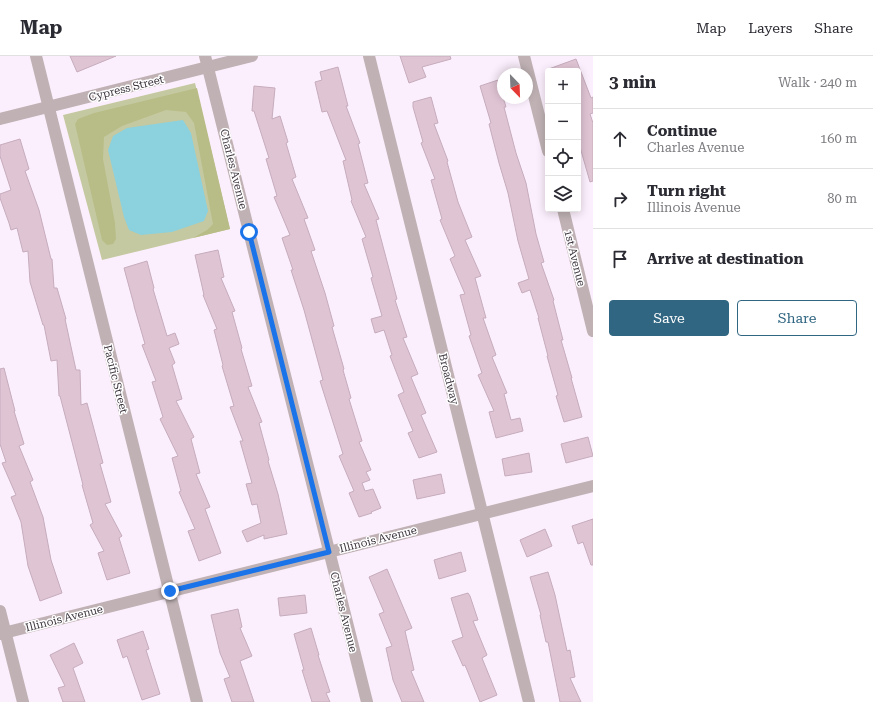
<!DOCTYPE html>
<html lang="en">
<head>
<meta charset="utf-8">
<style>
  body { margin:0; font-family:"Roboto Serif",serif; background:#f7f7f7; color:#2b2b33 }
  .controls { position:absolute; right:12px; top:12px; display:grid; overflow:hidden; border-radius:4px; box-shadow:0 2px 10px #0003 }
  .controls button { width:36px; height:36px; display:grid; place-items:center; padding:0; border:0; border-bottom:1px solid #e1e1e2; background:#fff; color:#2b2b33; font:20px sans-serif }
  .compass { position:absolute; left:497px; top:12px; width:36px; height:36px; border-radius:50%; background:#fff; box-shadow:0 2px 10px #0003; rotate:157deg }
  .stop { position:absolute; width:12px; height:12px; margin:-9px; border:3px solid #1a73e8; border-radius:50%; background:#fff }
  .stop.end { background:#1a73e8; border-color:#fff; box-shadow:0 1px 4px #0008 }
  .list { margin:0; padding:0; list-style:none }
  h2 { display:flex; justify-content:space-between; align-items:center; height:52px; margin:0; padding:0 16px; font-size:17px }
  h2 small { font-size:13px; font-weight:400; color:#7c7c81 }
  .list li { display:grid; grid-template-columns:26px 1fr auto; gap:12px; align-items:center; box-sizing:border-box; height:60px; padding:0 16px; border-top:1px solid #e1e1e2 }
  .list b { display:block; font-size:15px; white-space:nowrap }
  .list p { margin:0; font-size:13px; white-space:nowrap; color:#7c7c81 }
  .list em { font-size:13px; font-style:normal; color:#7c7c81 }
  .actions { display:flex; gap:8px; padding:12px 16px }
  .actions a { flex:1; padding:9px 0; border:1px solid #316682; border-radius:4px; text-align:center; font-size:14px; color:#316682 }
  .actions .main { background:#316682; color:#fff }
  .icon { flex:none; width:22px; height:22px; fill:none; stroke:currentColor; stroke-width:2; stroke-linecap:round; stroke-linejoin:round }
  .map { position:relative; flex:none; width:593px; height:646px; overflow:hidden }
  header { display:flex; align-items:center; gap:24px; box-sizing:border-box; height:56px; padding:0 20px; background:#fff; border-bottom:1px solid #e1e1e2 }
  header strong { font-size:19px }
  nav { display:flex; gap:22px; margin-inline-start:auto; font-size:14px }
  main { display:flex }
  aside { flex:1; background:#fff }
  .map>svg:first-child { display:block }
</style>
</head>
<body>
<header>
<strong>Map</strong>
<nav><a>Map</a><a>Layers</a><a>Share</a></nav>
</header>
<main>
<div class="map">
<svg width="593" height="646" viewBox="0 0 593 646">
  <rect width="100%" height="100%" fill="#fceffd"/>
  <polygon fill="#c5c9a1" points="195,27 230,173 102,204 63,59"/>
  <polygon fill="#b8bd87" points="197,32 230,173 193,182 207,174 213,168 194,67 186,56 166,54 122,70 104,81 103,103 115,167 116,183 113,188 107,189 102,184 75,68 78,63 94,57"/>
  <polygon fill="#8bd1de" points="183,64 191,77 208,155 204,165 172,176 141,179 129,174 124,161 108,94 113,80 127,72"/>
  <g fill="#dfc4d4" stroke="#c6acbc">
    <polygon points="70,0 116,0 77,16"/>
    <polygon points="400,0 450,0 451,3 422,11 426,21 409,27"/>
    <polygon points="576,3 591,42 593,41 593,57 590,58 593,67 593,125 590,126 578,84 578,15 546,15 546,14"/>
    <polygon points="338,11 348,50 346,50 360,87 358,88 368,127 364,128 379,163 376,164 397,243 395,244 407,281 403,282 418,318 411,321 426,357 421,359 437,396 419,402 408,377 413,375 398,339 404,336 390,300 392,299 384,274 375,277 371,263 382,260 371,222 373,221 362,183 366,181 351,145 352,144 343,105 346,104 327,55 322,56 315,26 322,24 320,16"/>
    <polygon points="498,24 506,51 504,51 516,97 526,127 536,178 544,206 541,207 554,244 553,245 563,284 561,284 572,322 571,322 582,361 564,366 556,340 558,339 547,300 548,300 538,262 539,262 530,234 522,237 518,227 529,223 518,185 508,137 499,107 489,68 491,67 480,30"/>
    <polygon points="254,30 275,32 272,63 280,60 288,86 286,87 296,121 292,123 308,162 304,163 315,194 311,195 325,237 334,270 332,271 344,313 343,314 351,342 349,343 362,385 359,386 371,414 366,416 370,424 362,427 365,435 373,433 381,452 371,456 372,457 359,461 349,437 354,435 339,400 343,398 320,325 323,324 304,254 291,214 293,214 282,182 290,179 274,141 277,140 266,103 269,102 254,55 252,55"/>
    <polygon points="431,41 438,67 434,68 448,105 447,106 458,146 472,181 465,184 481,220 475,222 486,262 483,262 496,299 492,301 507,337 504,338 511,364 520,362 523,375 496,382 489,356 494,355 478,319 482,317 469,280 471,279 460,239 465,238 450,203 455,200 440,164 442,163 431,124 435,123 421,87 423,86 413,51 413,46"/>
    <polygon points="20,83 29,113 25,115 39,154 51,203 52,203 54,232 57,232 66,263 65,263 76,314 80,314 81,349 87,347 103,407 100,408 111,446 105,448 122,480 119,482 130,517 107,524 98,497 104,495 90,469 93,467 82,429 83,429 72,386 60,340 59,340 57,304 51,305 44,269 43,269 30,226 28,195 23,196 17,172 11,174 9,167 0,142 0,138 11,134 0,100 0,89"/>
    <polygon points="218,194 224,221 221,222 235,255 232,256 242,292 241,293 252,330 248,331 262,366 259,367 269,404 268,405 278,438 287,478 264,483 264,479 247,486 242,475 261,467 257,448 252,449 246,428 252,427 240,385 243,385 230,351 234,350 222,310 223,309 214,274 217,273 203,239 204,239 195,199"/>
    <polygon points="147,205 154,232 153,233 167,280 175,277 179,288 169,292 175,307 172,309 182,343 176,345 194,381 191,383 200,417 196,418 210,451 205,453 221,497 199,505 188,475 195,473 179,436 181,435 172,402 178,400 160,363 163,361 152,326 156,325 142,289 145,288 134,250 134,249 124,212"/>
    <polygon points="4,312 15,355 14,355 24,388 19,390 33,424 30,426 43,461 51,504 62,537 40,545 28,510 21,466 11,441 16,439 2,407 6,406 0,388 0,313"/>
    <polygon points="588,381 593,400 566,407 561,388"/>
    <polygon points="529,397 532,416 505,420 502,403"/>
    <polygon points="441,418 445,437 417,443 413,424"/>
    <polygon points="593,463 593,509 591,509 583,486 578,488 572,470"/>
    <polygon points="545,473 552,490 527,501 520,484"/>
    <polygon points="461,496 466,515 439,523 434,504"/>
    <polygon points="387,513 412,572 405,575 414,614 411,615 424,646 402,646 393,624 386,592 392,590 379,558 384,556 369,521"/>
    <polygon points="548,516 555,539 567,595 570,594 575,621 570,622 581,646 560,646 548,586 546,586 540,559 541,559 530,521"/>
    <polygon points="468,537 470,540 478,564 473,565 487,599 482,602 497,639 480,646 465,609 463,610 452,585 463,581 451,542"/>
    <polygon points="305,539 307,557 280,560 278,542"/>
    <polygon points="238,553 242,571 240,572 252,600 240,605 254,646 232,646 224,623 230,621 220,597 211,559"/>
    <polygon points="311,572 319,599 318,599 330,636 326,637 330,646 312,646 302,614 304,614 294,578"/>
    <polygon points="143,575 149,593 146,594 160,638 142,644 127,600 123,602 117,584"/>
    <polygon points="74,587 83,607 73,612 85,646 63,646 58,632 65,630 50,599"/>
  </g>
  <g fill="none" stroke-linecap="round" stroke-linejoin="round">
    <g stroke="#c0b2b4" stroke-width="12">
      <polyline points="36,0 197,646"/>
      <polyline points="205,0 367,646"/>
      <polyline points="369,0 529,646"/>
      <polyline points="524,0 548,95"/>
      <polyline points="0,63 252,0"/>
      <polyline points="563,153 593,275"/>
      <polyline points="0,555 23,646"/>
      <polyline points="0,578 593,430"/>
    </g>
  </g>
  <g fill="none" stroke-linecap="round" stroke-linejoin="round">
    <polyline stroke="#1a73e8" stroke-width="5" points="170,535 329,496 249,176"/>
  </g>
  <g text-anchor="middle" stroke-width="3" stroke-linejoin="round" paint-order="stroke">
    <g font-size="11" fill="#3f3740" stroke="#fff">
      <text transform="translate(126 32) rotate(-14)" y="4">Cypress Street</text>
      <text transform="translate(234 113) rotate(76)" y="4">Charles Avenue</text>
      <text transform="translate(575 202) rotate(76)" y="4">1st Avenue</text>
      <text transform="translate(116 323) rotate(76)" y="4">Pacific Street</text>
      <text transform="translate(449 323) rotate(76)" y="4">Broadway</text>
      <text transform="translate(378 483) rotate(-14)" y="4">Illinois Avenue</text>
      <text transform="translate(344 556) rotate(76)" y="4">Charles Avenue</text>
      <text transform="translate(64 562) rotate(-14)" y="4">Illinois Avenue</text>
    </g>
  </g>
</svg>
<div class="controls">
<button>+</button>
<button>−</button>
<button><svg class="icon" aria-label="locate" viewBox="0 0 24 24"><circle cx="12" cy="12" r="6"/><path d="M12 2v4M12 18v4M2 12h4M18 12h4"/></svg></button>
<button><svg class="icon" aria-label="layers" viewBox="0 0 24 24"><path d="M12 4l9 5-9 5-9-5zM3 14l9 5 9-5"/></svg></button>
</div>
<svg class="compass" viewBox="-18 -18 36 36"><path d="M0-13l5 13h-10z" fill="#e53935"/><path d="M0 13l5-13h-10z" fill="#7c7c81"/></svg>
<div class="stop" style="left:249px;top:176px"></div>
<div class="stop end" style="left:170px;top:535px"></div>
</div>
<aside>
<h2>3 min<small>Walk · 240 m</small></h2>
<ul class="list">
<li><svg class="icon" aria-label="ahead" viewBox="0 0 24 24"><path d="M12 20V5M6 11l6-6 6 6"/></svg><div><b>Continue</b><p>Charles Avenue</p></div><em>160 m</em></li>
<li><svg class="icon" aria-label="right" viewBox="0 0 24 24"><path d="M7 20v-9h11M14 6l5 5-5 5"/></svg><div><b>Turn right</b><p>Illinois Avenue</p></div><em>80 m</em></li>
<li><svg class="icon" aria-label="arrive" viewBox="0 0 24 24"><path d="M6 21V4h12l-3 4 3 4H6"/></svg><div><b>Arrive at destination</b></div></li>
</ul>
<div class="actions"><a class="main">Save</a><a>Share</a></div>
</aside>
</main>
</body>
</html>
